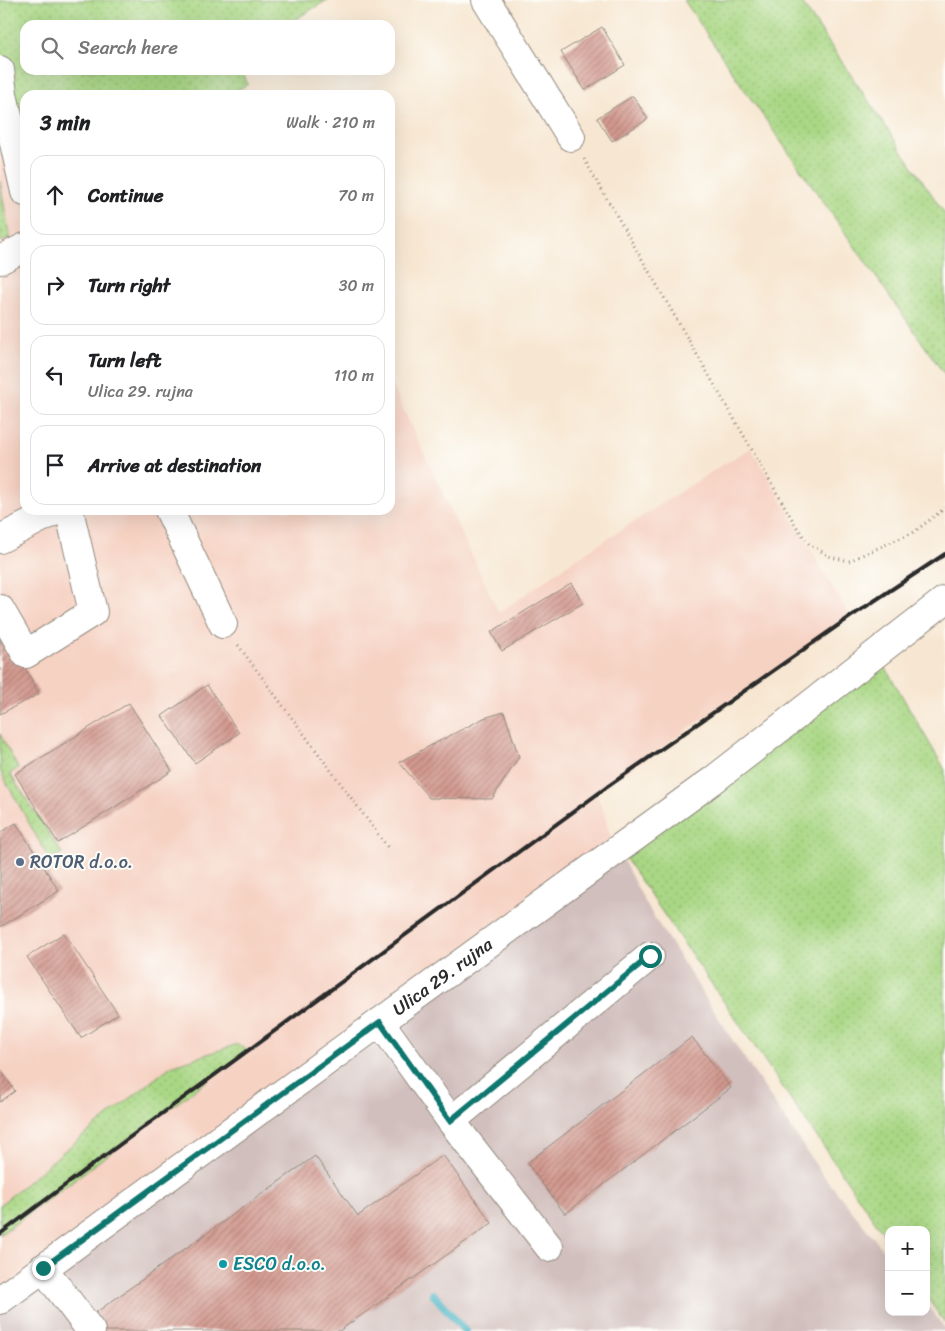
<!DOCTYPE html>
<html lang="en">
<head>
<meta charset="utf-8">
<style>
  body { margin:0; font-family:Sriracha,sans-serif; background:#f6f6f6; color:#202124 }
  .controls { position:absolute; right:15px; bottom:15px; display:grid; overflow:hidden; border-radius:10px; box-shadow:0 5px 20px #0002 }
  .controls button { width:45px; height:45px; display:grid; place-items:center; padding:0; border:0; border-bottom:1px solid #e0e0e0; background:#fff; color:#202124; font:25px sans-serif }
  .stop { position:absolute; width:15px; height:15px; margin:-11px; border:4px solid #0f766e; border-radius:50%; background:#fff }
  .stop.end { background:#0f766e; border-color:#fff; box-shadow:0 1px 5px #0008 }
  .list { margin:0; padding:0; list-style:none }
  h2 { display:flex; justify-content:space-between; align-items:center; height:65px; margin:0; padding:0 20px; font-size:21px }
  h2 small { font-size:16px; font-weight:400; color:#757577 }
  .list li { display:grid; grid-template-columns:32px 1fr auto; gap:15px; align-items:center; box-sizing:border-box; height:80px; margin:0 10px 10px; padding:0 10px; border:1px solid #e0e0e0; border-radius:15px }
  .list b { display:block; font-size:19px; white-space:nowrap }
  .list p { margin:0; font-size:16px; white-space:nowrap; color:#757577 }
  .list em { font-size:16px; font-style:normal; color:#757577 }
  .icon { flex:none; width:28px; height:28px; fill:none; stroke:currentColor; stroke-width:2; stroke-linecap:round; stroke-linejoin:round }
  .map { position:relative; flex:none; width:945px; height:1331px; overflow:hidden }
  .search { position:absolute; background:#fff; box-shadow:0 5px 20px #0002; left:20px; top:20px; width:375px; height:55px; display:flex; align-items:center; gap:12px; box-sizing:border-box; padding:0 18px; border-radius:15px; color:#757577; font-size:19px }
  .panel { position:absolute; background:#fff; box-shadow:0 5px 20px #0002; left:20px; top:90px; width:375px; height:425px; border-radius:15px }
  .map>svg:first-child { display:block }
</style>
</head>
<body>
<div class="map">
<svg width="945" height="1331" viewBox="0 0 945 1331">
  <defs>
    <pattern id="grass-dots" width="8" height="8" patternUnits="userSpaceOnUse" patternTransform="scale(1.25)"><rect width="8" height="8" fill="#a9d784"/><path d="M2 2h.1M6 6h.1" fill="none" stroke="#92b972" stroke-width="1.8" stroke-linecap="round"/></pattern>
    <pattern id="building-hatch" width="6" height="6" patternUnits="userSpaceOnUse" patternTransform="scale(1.25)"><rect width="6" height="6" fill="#d3998f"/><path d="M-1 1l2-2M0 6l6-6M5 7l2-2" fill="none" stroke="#ab7d75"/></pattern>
  </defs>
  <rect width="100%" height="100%" fill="#fdfcf7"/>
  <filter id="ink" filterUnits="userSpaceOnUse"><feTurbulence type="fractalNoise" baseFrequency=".02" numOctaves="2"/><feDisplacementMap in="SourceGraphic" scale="10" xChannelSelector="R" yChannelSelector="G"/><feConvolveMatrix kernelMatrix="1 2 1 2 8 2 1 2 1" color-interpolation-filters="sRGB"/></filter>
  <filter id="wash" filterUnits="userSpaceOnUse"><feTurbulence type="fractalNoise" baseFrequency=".0096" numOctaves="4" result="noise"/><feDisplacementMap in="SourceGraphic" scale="20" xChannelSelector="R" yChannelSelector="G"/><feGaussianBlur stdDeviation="1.12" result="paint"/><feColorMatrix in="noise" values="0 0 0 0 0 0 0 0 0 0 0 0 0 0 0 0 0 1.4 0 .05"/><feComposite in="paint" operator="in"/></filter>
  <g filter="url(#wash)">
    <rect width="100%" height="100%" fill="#f7e7d2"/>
    <polygon fill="#f6d2c3" points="0,70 25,192 25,510 390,510 390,381 499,613 580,556 724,464 751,448 850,617 596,793 602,807 611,838 0,1303"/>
    <polygon fill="#d1bfbd" points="619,853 649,909 735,1044 819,1170 889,1257 889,1312 926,1312 926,1304 945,1328 945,1331 0,1331 0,1304"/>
    <g fill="url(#grass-dots)" stroke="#6a8158">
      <polygon points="0,0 327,0 286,25 25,25 25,70 241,70 248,84 230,95 25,95 25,192 0,70"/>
      <polygon points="684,0 800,0 945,214 945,375 737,79"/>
      <polygon points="0,181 10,238 0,242"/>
      <polygon points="877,653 945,770 945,1323 926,1296 926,1230 889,1230 889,1242 619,849"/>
      <polygon points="0,734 18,768 10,774 62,853 49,859 0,771"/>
      <polygon points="238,1044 247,1051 0,1235 0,1205 63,1152 171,1066"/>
    </g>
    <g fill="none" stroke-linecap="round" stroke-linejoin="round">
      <polyline stroke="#48b4c4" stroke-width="8" points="433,1294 465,1331"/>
    </g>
    <g id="blocks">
      <g fill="url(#building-hatch)">
        <polygon points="602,27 625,65 585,90 561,52"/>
        <polygon points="633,96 648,119 612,141 597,118"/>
        <polygon points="571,583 583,603 502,651 491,632"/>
        <polygon points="0,620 39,694 0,714"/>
        <polygon points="207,685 239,733 195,763 162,716"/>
        <polygon points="129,703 172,771 58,843 15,774"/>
        <polygon points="504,712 519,757 492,799 429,798 399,762 484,718"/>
        <polygon points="16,823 59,891 0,927 0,833"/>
        <polygon points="64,933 118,1014 81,1038 27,957"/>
        <polygon points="692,1037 731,1088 565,1214 527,1163"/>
        <polygon points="0,1069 15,1091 0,1102"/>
        <polygon points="443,1155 492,1223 339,1331 102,1331 91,1316 315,1156 358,1216"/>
      </g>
    </g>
  </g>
  <g filter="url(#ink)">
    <use href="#blocks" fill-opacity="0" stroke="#91897e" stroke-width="1"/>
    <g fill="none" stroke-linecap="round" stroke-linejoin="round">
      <defs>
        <g id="minor">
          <polyline points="486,0 571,137"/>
          <polyline points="0,70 3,94 25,192"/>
          <polyline points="0,260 25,247"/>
          <polyline points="169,510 223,624"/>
          <polyline points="0,539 57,510"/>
          <polyline points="0,609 26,654 93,612 69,510"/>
          <polyline points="380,1022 451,1121 549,1247"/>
          <polyline points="451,1121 650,956"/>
          <polyline points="43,1268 91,1331"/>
          <path id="s1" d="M0 1300 354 1041 712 781 945 600"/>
        </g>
      </defs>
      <use href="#minor" stroke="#91897e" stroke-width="30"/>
      <g stroke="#91897e" stroke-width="3" stroke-dasharray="1 4" stroke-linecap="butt">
        <polyline points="584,159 796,526 809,544 831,557 849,561 914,532 945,508"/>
        <polyline points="238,645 389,849"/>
      </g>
      <use href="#minor" stroke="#fff" stroke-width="28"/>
      <polyline stroke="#2b2b2b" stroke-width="4" points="0,1234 92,1165 607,787 850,617 945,554"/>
    </g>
  </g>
  <g fill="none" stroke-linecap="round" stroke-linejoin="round" filter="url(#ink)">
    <polyline stroke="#0f766e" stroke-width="6" points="43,1268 380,1022 450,1121 650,956"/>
  </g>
  <circle fill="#5c6f8a" stroke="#fdfcf7" stroke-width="2" cx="20" cy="862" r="5"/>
  <circle fill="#0f9aa8" stroke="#fdfcf7" stroke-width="2" cx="223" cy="1264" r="5"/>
  <g text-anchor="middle" stroke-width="4" stroke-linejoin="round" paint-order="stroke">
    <g font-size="18" fill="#4e5e75" stroke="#fdfcf7" text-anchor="start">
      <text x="30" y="868">ROTOR d.o.o.</text>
    </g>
    <g font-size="18" fill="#2b2b2b" stroke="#fdfcf7">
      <text dy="6" stroke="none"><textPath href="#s1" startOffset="548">Ulica 29. rujna</textPath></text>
    </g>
    <g font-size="18" fill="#0d838f" stroke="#fdfcf7" text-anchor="start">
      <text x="233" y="1270">ESCO d.o.o.</text>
    </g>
  </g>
</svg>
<div class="controls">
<button>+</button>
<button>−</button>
</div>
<div class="stop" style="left:650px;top:956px"></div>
<div class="stop end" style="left:43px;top:1268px"></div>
<div class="search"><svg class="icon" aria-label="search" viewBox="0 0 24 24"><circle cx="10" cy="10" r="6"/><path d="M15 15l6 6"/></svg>Search here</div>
<section class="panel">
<h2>3 min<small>Walk · 210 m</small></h2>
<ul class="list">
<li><svg class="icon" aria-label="ahead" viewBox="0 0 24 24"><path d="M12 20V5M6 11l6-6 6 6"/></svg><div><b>Continue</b></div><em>70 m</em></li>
<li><svg class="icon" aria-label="right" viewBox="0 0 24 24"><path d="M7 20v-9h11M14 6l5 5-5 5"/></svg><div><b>Turn right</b></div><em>30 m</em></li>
<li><svg class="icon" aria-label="left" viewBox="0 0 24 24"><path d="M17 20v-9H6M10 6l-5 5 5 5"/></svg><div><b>Turn left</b><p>Ulica 29. rujna</p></div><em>110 m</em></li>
<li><svg class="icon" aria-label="arrive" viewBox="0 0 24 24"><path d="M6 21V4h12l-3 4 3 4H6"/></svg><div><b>Arrive at destination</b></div></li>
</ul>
</section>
</div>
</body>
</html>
